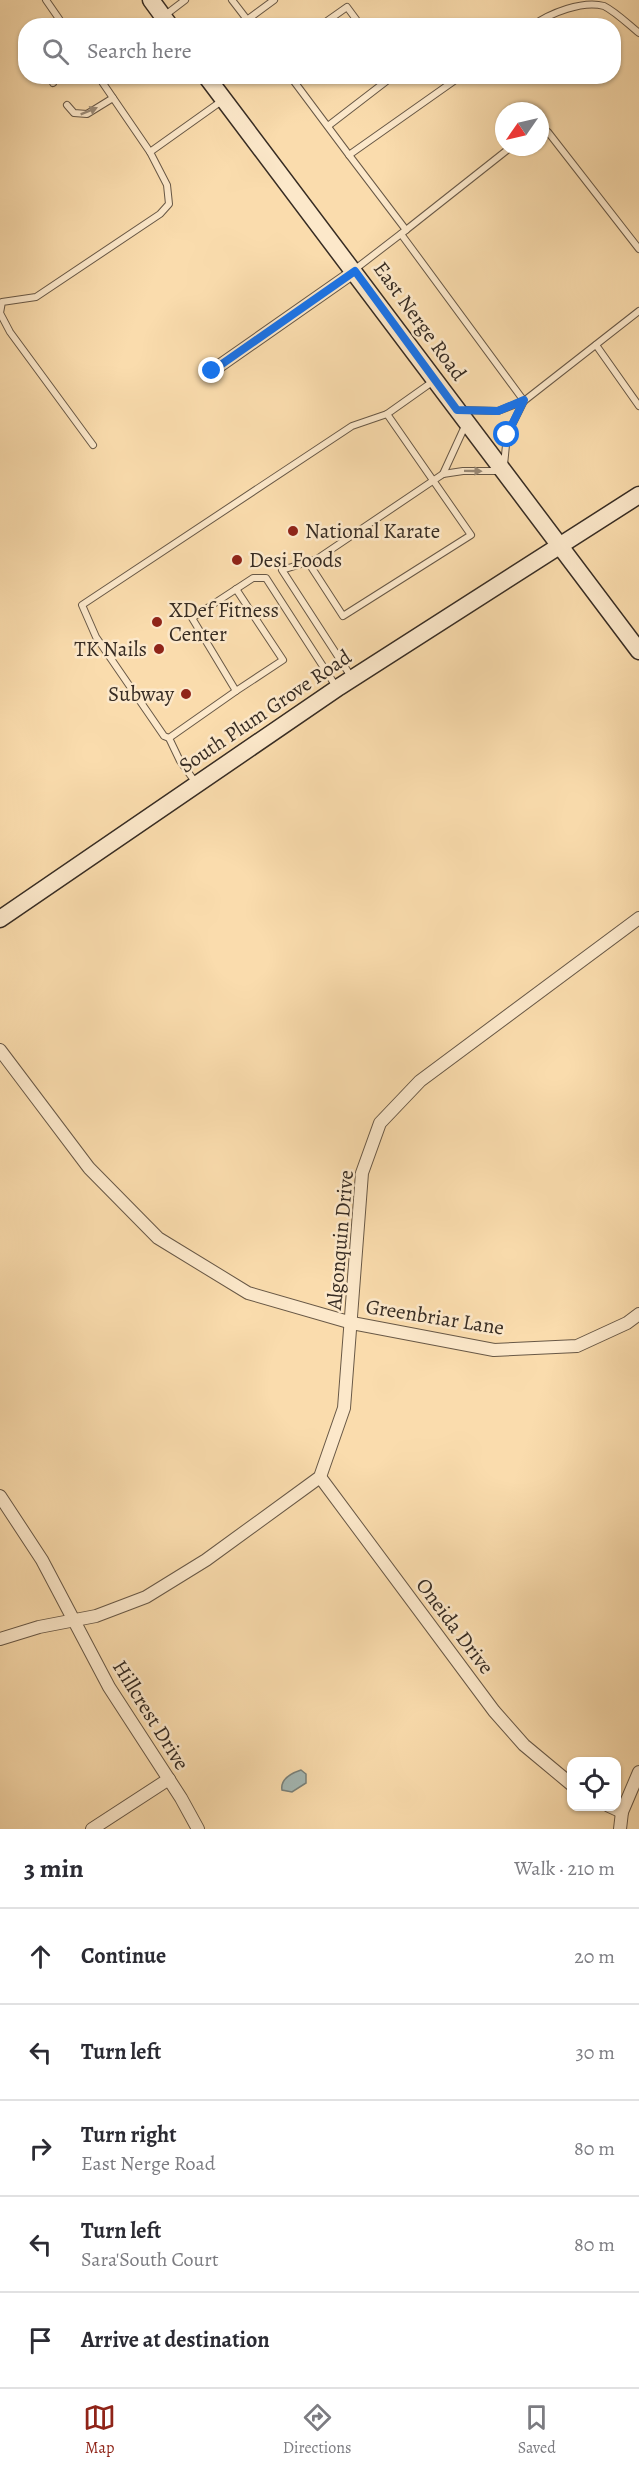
<!DOCTYPE html>
<html lang="en">
<head>
<meta charset="utf-8">
<style>
  body { margin:0; font-family:Alegreya,serif; background:#f7f7f7; color:#2b2b33 }
  .controls { position:absolute; right:18px; bottom:18px; display:grid; overflow:hidden; border-radius:12px; box-shadow:0 2px 4px #0004 }
  .controls button { width:54px; height:54px; display:grid; place-items:center; padding:0; border:0; border-bottom:2px solid #e1e1e2; background:#fff; color:#2b2b33; font:30px sans-serif }
  .compass { position:absolute; left:495px; top:102px; width:54px; height:54px; border-radius:50%; background:#fff; box-shadow:0 2px 4px #0004; rotate:236deg }
  .stop { position:absolute; width:18px; height:18px; margin:-14px; border:4px solid #1a73e8; border-radius:50%; background:#fff }
  .stop.end { background:#1a73e8; border-color:#fff; box-shadow:0 2px 6px #0008 }
  .list { margin:0; padding:0; list-style:none }
  h2 { display:flex; justify-content:space-between; align-items:center; height:78px; margin:0; padding:0 24px; font-size:26px }
  h2 small { font-size:20px; font-weight:400; color:#7c7c81 }
  .list li { display:grid; grid-template-columns:39px 1fr auto; gap:18px; align-items:center; box-sizing:border-box; height:96px; padding:0 24px; border-top:2px solid #e1e1e2 }
  .list b { display:block; font-size:22px; white-space:nowrap }
  .list p { margin:0; font-size:20px; white-space:nowrap; color:#7c7c81 }
  .list em { font-size:20px; font-style:normal; color:#7c7c81 }
  .icon { flex:none; width:33px; height:33px; fill:none; stroke:currentColor; stroke-width:2; stroke-linecap:round; stroke-linejoin:round }
  .map { position:relative; flex:none; width:639px; height:1829px; overflow:hidden }
  .search { position:absolute; background:#fff; box-shadow:0 2px 4px #0004; left:18px; right:18px; top:18px; height:66px; display:flex; align-items:center; gap:15px; box-sizing:border-box; padding:0 21px; border-radius:24px; color:#7c7c81; font-size:22px }
  .sheet { height:558px; background:#fff }
  nav { display:flex; justify-content:space-around; align-items:center; box-sizing:border-box; height:84px; border-top:2px solid #e1e1e2; background:#fff; font-size:16px; color:#7c7c81 }
  nav a { display:grid; justify-items:center; gap:3px }
  nav .on { color:#8f2418 }
  .map>svg:first-child { display:block }
</style>
</head>
<body>
<div class="map">
<svg width="639" height="1829" viewBox="0 0 639 1829">
  <rect width="100%" height="100%" fill="#fadcad"/>
  <filter id="stains"><feTurbulence type="fractalNoise" baseFrequency=".00333" numOctaves="4"/><feColorMatrix values="0 0 0 0 .2 0 0 0 0 .09 0 0 0 0 .02 0 0 0 .5 -.17"/></filter>
  <radialGradient id="worn" r=".72"><stop offset=".6" stop-color="#630" stop-opacity="0"/><stop offset="1" stop-color="#630" stop-opacity=".3"/></radialGradient>
  <path fill="#a4b9b6" stroke="#78817b" stroke-width="1.5" d="M301 1770 306 1774V1783L292 1792 282 1790C280 1779 292 1773 301 1770Z"/>
  <g fill="none" stroke-linecap="round" stroke-linejoin="round">
    <defs>
      <g id="lane">
        <polyline points="46,0 64,26"/>
        <polyline points="232,0 252,26"/>
        <polyline points="164,16 185,0"/>
        <polyline points="247,20 274,0"/>
        <polyline points="320,26 347,7 361,26"/>
        <path d="M532 26C550 13 583 0 604 6 616 12 629 25 639 33"/>
        <polyline points="50,76 53,83"/>
        <polyline points="98,76 150,152"/>
        <polyline points="290,76 349,155"/>
        <polyline points="67,105 74,113 87,114 113,98"/>
        <polyline points="328,126 393,76"/>
        <polyline points="540,131 548,132 639,249"/>
        <polyline points="406,230 511,147"/>
        <polyline points="401,234 524,401"/>
        <polyline points="354,270 406,230 349,155 461,76"/>
        <polyline points="596,345 639,406"/>
        <polyline points="461,410 498,411 524,401 639,311"/>
        <polyline points="93,445 10,332 0,313 2,302 36,297 160,214 169,204 167,185 150,152 223,100"/>
        <polyline points="504,465 507,435 524,401"/>
        <polyline points="443,474 465,426"/>
        <polyline points="308,562 343,616 471,535 387,414 435,380"/>
        <polyline points="352,678 282,570 317,559 443,474 463,471 500,471"/>
        <polyline points="236,691 283,660 236,589"/>
        <polyline points="169,738 164,736 96,637 82,605 352,426 387,414"/>
        <polyline points="196,783 180,761 169,738 236,691 192,618 253,578 266,578 337,688"/>
      </g>
      <g id="street">
        <polyline points="212,371 355,271"/>
        <polyline points="0,1050 89,1168 158,1238 248,1293 352,1323 494,1350 577,1346 627,1323 639,1314"/>
        <polyline points="320,1477 494,1711 524,1745 572,1785"/>
        <polyline points="0,1496 42,1560 109,1687 181,1798 198,1829"/>
        <polyline points="0,1639 39,1627 96,1616 146,1597 206,1560 320,1477 344,1408 362,1173 380,1123 420,1081 639,918"/>
        <polyline points="609,1806 622,1812"/>
        <polyline points="92,1829 169,1779"/>
        <polyline points="620,1829 622,1812 639,1772"/>
      </g>
      <g id="secondary">
        <polyline points="151,0 170,26"/>
        <polyline points="206,76 639,651"/>
        <polyline points="0,919 339,687 639,495"/>
      </g>
    </defs>
    <use href="#lane" stroke="#685846" stroke-width="8"/>
    <use href="#street" stroke="#685846" stroke-width="14"/>
    <use href="#secondary" stroke="#372c23" stroke-width="19"/>
    <use href="#lane" stroke="#fce8ca" stroke-width="6"/>
    <use href="#street" stroke="#fce8ca" stroke-width="12"/>
    <use href="#secondary" stroke="#fce8ca" stroke-width="16"/>
  </g>
  <defs><path id="oneway-solid" d="M-6-.8H1V-3.2L6.5 0L1 3.2V.8H-6Z" transform="scale(1.5)"/></defs>
  <g fill="#9a8a76">
    <use href="#oneway-solid" transform="translate(89 111) rotate(-22)"/>
    <use href="#oneway-solid" transform="translate(473 471) rotate(1)"/>
  </g>
  <g fill="none" stroke-linecap="round" stroke-linejoin="round">
    <polyline stroke="#1a73e8" stroke-width="8" points="212,371 355,271 457,410 498,411 524,400 507,435"/>
  </g>
  <g fill="#8f2418" stroke="#fce8ca" stroke-width="2">
    <circle cx="293" cy="531" r="6"/>
    <circle cx="237" cy="560" r="6"/>
    <circle cx="157" cy="622" r="6"/>
    <circle cx="159" cy="649" r="6"/>
    <circle cx="186" cy="694" r="6"/>
  </g>
  <g text-anchor="middle" stroke-width="5" stroke-linejoin="round" paint-order="stroke">
    <g font-size="21" fill="#372c23" stroke="#fce8ca">
      <text transform="translate(420 321) rotate(54)" y="7">East Nerge Road</text>
      <text transform="translate(265 711) rotate(-34)" y="7">South Plum Grove Road</text>
      <text transform="translate(340 1240) rotate(-85)" y="7">Algonquin Drive</text>
      <text transform="translate(435 1317) rotate(9)" y="7">Greenbriar Lane</text>
      <text transform="translate(455 1626) rotate(53)" y="7">Oneida Drive</text>
      <text transform="translate(151 1715) rotate(58)" y="7">Hillcrest Drive</text>
    </g>
    <g font-size="21" fill="#372c23" stroke="#fce8ca" text-anchor="start">
      <text x="305" y="538">National Karate</text>
      <text x="249" y="567">Desi Foods</text>
      <text x="169" y="617">XDef Fitness<tspan x="169" dy="24">Center</tspan></text>
      <text x="147" y="656" text-anchor="end">TK Nails</text>
      <text x="174" y="701" text-anchor="end">Subway</text>
    </g>
  </g>
  <rect width="100%" height="100%" filter="url(#stains)"/>
  <rect width="100%" height="100%" fill="url(#worn)"/>
</svg>
<div class="controls">
<button><svg class="icon" aria-label="locate" viewBox="0 0 24 24"><circle cx="12" cy="12" r="6"/><path d="M12 2v4M12 18v4M2 12h4M18 12h4"/></svg></button>
</div>
<svg class="compass" viewBox="-18 -18 36 36"><path d="M0-13l5 13h-10z" fill="#e53935"/><path d="M0 13l5-13h-10z" fill="#7c7c81"/></svg>
<div class="stop" style="left:507px;top:435px"></div>
<div class="stop end" style="left:212px;top:371px"></div>
<div class="search"><svg class="icon" aria-label="search" viewBox="0 0 24 24"><circle cx="10" cy="10" r="6"/><path d="M15 15l6 6"/></svg>Search here</div>
</div>
<section class="sheet">
<h2>3 min<small>Walk · 210 m</small></h2>
<ul class="list">
<li><svg class="icon" aria-label="ahead" viewBox="0 0 24 24"><path d="M12 20V5M6 11l6-6 6 6"/></svg><div><b>Continue</b></div><em>20 m</em></li>
<li><svg class="icon" aria-label="left" viewBox="0 0 24 24"><path d="M17 20v-9H6M10 6l-5 5 5 5"/></svg><div><b>Turn left</b></div><em>30 m</em></li>
<li><svg class="icon" aria-label="right" viewBox="0 0 24 24"><path d="M7 20v-9h11M14 6l5 5-5 5"/></svg><div><b>Turn right</b><p>East Nerge Road</p></div><em>80 m</em></li>
<li><svg class="icon" aria-label="left" viewBox="0 0 24 24"><path d="M17 20v-9H6M10 6l-5 5 5 5"/></svg><div><b>Turn left</b><p>Sara'South Court</p></div><em>80 m</em></li>
<li><svg class="icon" aria-label="arrive" viewBox="0 0 24 24"><path d="M6 21V4h12l-3 4 3 4H6"/></svg><div><b>Arrive at destination</b></div></li>
</ul>
</section>
<nav>
<a class="on"><svg class="icon" aria-label="map" viewBox="0 0 24 24"><path d="M3 6l6-2 6 2 6-2v14l-6 2-6-2-6 2zM9 4v14M15 6v14"/></svg>Map</a>
<a><svg class="icon" aria-label="directions" viewBox="0 0 24 24"><path d="M12 3l9 9-9 9-9-9zM9 14v-3h6M13 9l2 2-2 2"/></svg>Directions</a>
<a><svg class="icon" aria-label="saved" viewBox="0 0 24 24"><path d="M7 4h10v16l-5-4-5 4z"/></svg>Saved</a>
</nav>
</body>
</html>
